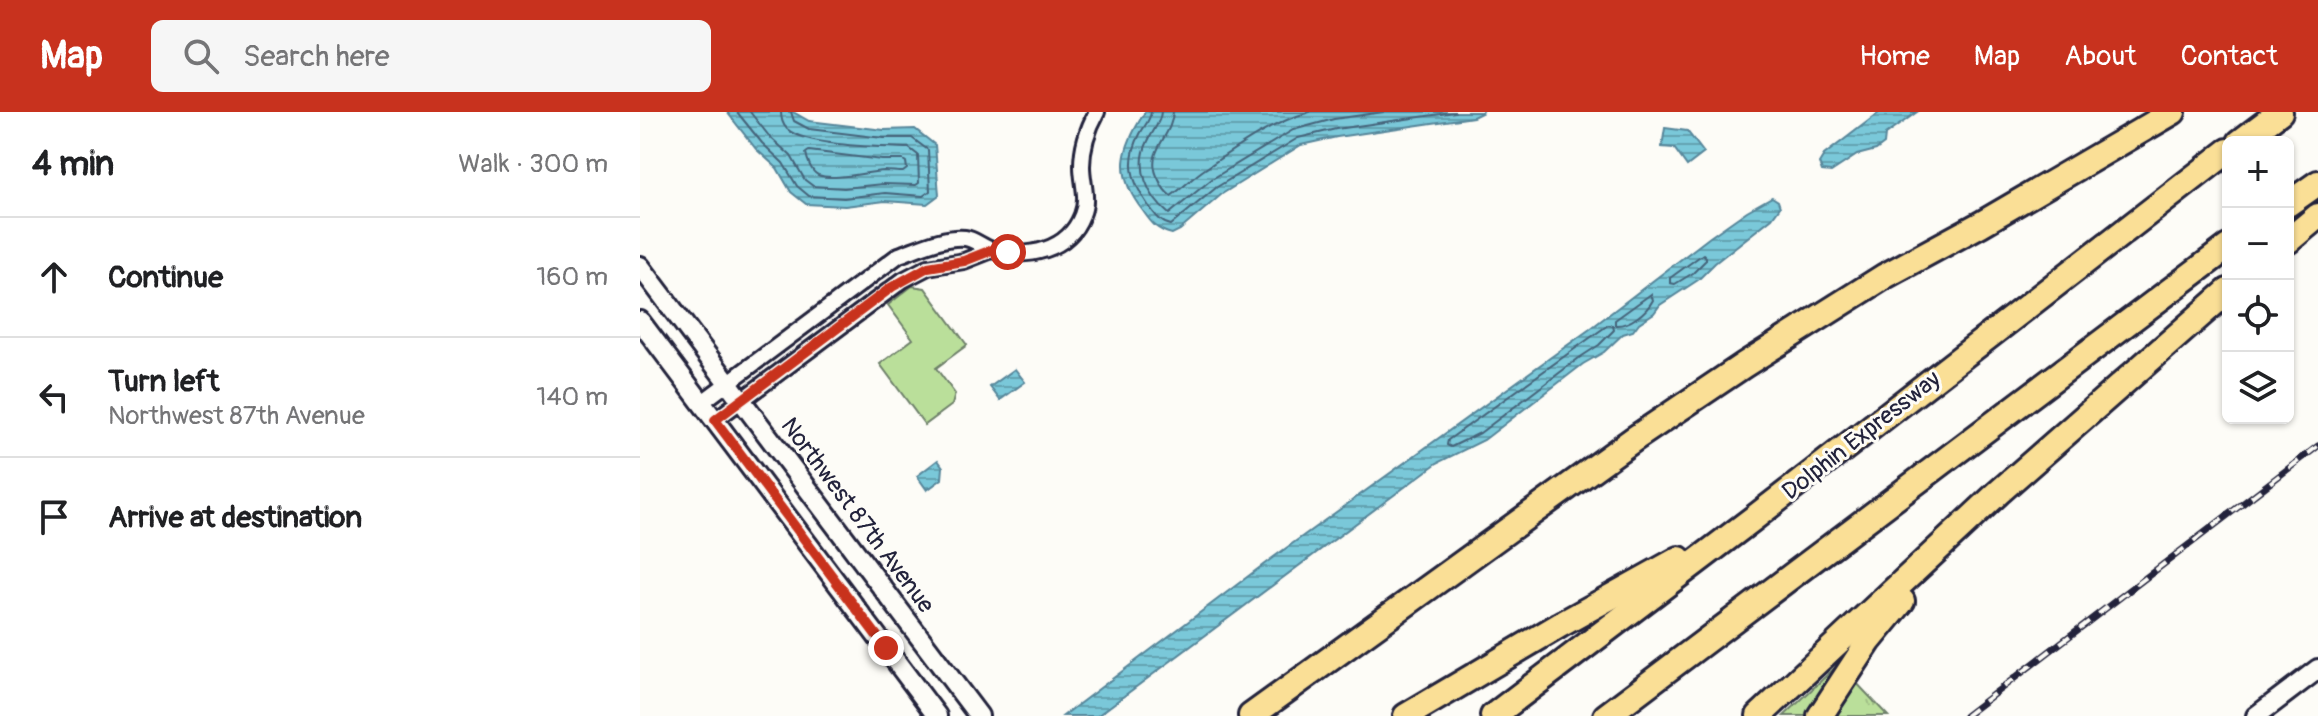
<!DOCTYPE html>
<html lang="en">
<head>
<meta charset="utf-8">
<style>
  body { margin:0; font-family:Pangolin,sans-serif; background:#f6f6f6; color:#202124 }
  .controls { position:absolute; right:24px; top:24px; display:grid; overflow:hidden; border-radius:12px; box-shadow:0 2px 6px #0004 }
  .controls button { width:72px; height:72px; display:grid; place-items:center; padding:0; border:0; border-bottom:2px solid #e0e0e0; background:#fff; color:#202124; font:40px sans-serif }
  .stop { position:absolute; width:24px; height:24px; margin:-18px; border:6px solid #c8321e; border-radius:50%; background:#fff }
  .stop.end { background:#c8321e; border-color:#fff; box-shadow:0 2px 8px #0008 }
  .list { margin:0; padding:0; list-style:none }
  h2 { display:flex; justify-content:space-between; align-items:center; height:104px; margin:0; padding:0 32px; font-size:34px }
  h2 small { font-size:26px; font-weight:400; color:#757577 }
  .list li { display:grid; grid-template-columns:52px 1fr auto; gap:24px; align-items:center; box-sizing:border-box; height:120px; padding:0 32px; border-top:2px solid #e0e0e0 }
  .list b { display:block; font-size:30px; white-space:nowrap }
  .list p { margin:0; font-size:26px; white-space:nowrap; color:#757577 }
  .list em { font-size:26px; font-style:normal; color:#757577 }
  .icon { flex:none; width:44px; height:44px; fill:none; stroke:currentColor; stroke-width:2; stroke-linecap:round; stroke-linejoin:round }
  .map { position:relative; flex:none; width:1678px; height:604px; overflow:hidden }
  header { display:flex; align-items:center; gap:48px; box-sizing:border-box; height:112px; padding:0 40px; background:#c8321e; color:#fff }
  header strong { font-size:38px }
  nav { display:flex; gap:44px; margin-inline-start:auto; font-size:28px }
  .search { width:560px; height:72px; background:#f6f6f6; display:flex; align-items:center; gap:20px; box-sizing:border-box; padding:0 28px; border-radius:12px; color:#757577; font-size:30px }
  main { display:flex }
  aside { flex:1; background:#fff }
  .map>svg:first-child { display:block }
</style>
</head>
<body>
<header>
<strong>Map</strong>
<div class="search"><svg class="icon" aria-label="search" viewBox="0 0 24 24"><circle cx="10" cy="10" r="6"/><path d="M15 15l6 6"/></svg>Search here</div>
<nav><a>Home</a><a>Map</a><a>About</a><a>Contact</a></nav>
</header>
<main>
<aside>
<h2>4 min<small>Walk · 300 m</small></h2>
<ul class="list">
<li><svg class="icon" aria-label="ahead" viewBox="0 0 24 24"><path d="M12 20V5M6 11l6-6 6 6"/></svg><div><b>Continue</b></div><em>160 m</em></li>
<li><svg class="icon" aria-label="left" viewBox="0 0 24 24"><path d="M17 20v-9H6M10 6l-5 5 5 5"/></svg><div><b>Turn left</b><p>Northwest 87th Avenue</p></div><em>140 m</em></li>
<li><svg class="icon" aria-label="arrive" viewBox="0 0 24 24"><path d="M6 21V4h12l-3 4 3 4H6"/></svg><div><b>Arrive at destination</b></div></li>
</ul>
</aside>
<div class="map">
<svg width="1678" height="604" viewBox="0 0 1678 604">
  <defs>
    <pattern id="grass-tufts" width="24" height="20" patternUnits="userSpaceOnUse" patternTransform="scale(2)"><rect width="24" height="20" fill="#badf9a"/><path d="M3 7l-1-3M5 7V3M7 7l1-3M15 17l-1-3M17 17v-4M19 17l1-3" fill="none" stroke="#a0bf86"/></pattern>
    <pattern id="water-rules" width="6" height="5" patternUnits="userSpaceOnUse" patternTransform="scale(2)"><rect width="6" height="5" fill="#7ac8d9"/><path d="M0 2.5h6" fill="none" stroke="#64a2b1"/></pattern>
  </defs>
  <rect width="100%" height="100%" fill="#fdfcf7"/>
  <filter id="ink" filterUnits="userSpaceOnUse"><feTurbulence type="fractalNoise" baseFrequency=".0125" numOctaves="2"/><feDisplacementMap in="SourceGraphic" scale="16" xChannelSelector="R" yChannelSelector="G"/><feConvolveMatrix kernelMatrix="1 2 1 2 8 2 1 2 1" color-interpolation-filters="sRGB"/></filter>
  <g filter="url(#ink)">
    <g fill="url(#grass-tufts)" stroke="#6e806a" stroke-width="2">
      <polygon points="1208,543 1173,604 1144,604"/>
      <polygon points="1212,566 1248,604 1188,604"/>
    </g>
    <polygon fill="#badf9a" stroke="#6e806a" stroke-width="2" points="272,174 285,176 327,233 296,256 315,282 312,293 285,313 240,252 273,227 248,193"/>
    <g fill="url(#water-rules)" stroke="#57869a" stroke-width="2">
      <polygon points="87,0 153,0 169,9 244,18 275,17 295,33 299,83 287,92 245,89 205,94 166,92 151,80 137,56 116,37"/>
      <path d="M505 0H843L833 5 697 25 661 33 582 82 540 118 532 122C517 118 512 112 503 99 474 62 481 37 505 0Z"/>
      <polygon points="1240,0 1277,0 1245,23 1244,32 1236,38 1217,43 1191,60 1182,59 1179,51 1184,43"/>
      <polygon points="1025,16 1047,19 1064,41 1047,54 1034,36 1022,35"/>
      <polygon points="1132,85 1138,89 1140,95 1132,106 1075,151 1058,168 1020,193 1014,201 999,211 993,219 983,222 964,240 943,252 844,328 797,351 457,604 423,604 631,447 950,217 1070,125 1107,99"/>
      <polygon points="375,257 385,270 360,288 350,275"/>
      <polygon points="298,348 303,355 302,367 287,378 277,364"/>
    </g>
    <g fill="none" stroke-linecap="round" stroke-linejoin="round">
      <g stroke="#45647a" stroke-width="2">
        <polyline points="97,0 122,31 143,51 157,74 169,84 204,86 245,81 283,84 290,79 288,38 272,26 243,26 169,17 154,9 151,0"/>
        <path d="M110 0 129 24 151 44 165 68 173 74 204 76 243 72 276 73 279 71 278 43 269 36C241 35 168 35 147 17 142 12 141 7 141 0"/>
        <path d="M511 0C510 9 504 14 500 22 486 49 491 69 508 93 515 102 519 110 531 113L577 75 658 26 696 17 815 0"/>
        <path d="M521 0C520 12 513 18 508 29 495 55 507 84 529 102L572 67 653 18 694 7 744 0"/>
        <path d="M533 0C532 27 503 39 519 68 522 75 525 80 531 84 543 76 553 65 565 57 597 35 632 10 670 0"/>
        <path d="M169 39 242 48H263L266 50 267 57 263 60C257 60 250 59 244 59 227 60 193 69 178 63 171 60 167 47 166 41Z"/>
        <polygon points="1063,142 1066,145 1066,148 1053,161 1035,172 1030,171 1030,166"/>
        <path d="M1011 182 1013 188C1006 201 989 214 975 213V208Z"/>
        <polygon points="968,213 973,214 974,218 959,233 939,246 840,321 811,335 807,333 808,328"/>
      </g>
      <defs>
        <g id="street">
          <path d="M61 291 259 143C279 136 303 124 325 126 335 127 343 136 353 138 388 147 428 139 442 103 449 86 442 71 442 54 442 35 448 16 457 0"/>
          <polyline points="75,308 263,168 288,155 324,149 352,138"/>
        </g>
        <g id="secondary">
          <polyline points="0,154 339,604"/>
          <polyline points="0,209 297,604"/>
          <polyline points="1616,604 1678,557"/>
        </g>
        <g id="highway">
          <polyline points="1600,30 1640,0"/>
          <polyline points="1648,92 1678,71"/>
          <polyline points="1648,129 1678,104"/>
          <polyline points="611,604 994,327 1104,253 1245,164 1341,112 1533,0"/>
          <polyline points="766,604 920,513 1039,447"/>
          <polyline points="853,604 1114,406 1588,39"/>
          <polyline points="966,604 1588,135"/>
          <polyline points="1119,604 1359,380 1588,179"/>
          <polyline points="1180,604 1229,529 1262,489"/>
        </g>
      </defs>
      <use href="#street" stroke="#22223b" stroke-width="20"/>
      <use href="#secondary" stroke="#22223b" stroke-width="24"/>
      <use href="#highway" stroke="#22223b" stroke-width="30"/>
      <use href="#street" stroke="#fdfcf7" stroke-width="14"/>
      <use href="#secondary" stroke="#fdfcf7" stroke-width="18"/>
      <use href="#highway" stroke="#fadf96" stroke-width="24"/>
      <defs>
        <polyline id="rail" points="1325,604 1678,334"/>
      </defs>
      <use href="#rail" stroke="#22223b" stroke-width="7"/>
      <use href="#rail" stroke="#fdfcf7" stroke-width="4" stroke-dasharray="12" stroke-linecap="butt"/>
    </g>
  </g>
  <g fill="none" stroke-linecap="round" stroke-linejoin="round" filter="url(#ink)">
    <polyline stroke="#c8321e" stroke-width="10" points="246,536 75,308 252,175 288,155 324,149 352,138 368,140"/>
  </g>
  <g text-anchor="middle" stroke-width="6" stroke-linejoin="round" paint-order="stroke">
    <g font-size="24" fill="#22223b" stroke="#fdfcf7">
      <text transform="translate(1221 323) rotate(-38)" y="8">Dolphin Expressway</text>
      <text transform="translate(218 403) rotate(53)" y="8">Northwest 87th Avenue</text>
    </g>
  </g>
</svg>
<div class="controls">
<button>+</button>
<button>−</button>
<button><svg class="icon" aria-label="locate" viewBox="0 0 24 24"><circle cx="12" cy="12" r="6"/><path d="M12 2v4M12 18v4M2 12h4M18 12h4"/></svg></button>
<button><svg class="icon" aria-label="layers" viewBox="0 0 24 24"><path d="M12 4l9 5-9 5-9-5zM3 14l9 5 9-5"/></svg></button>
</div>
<div class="stop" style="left:368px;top:140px"></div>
<div class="stop end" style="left:246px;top:536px"></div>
</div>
</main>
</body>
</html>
